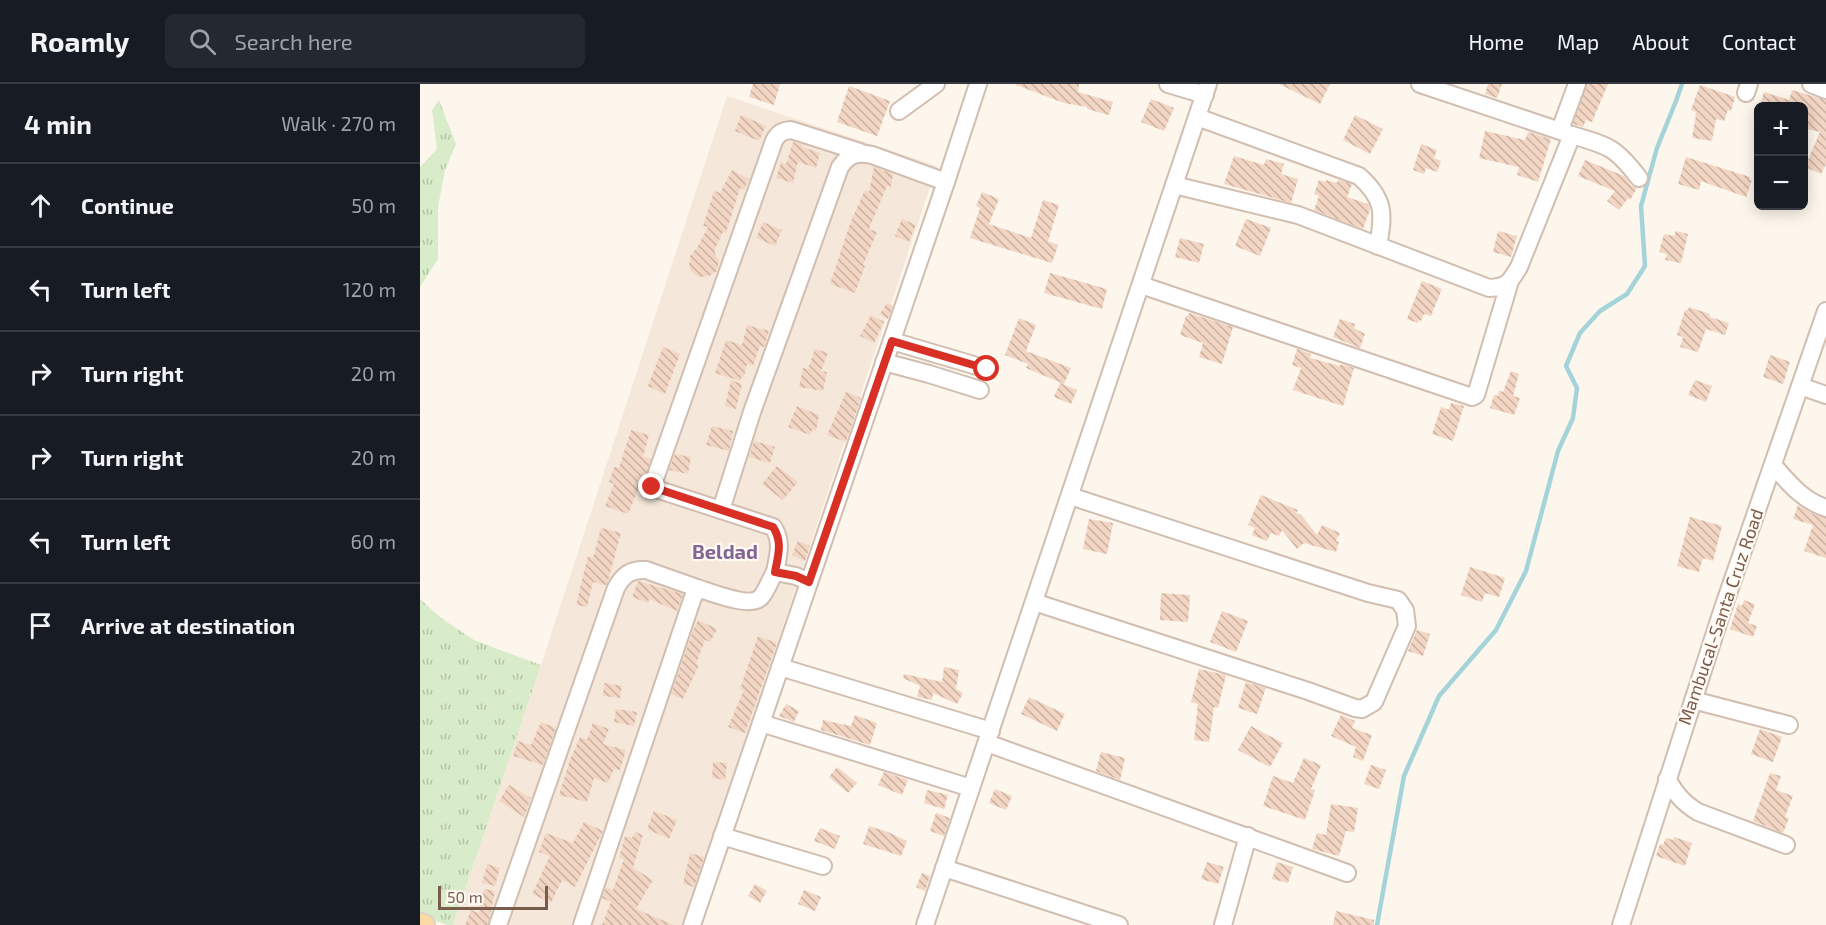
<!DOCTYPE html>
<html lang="en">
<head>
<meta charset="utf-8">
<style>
  body { margin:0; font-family:"Exo 2",sans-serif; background:#242831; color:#f1f3f6 }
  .controls { position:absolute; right:18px; top:18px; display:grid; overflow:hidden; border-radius:9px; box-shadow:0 3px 15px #0003 }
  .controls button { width:54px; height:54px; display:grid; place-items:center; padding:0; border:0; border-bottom:2px solid #363941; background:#171b24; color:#f1f3f6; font:30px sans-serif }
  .scale { position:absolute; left:18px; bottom:15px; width:110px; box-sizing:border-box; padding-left:6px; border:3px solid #7a5c4d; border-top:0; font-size:16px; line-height:21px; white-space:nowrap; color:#7a5c4d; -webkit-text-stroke:4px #fffaf3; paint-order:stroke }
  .stop { position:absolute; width:18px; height:18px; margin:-14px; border:4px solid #d93025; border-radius:50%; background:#fff }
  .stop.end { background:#d93025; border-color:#fff; box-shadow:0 2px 6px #0008 }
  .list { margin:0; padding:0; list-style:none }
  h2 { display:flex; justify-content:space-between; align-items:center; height:78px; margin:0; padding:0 24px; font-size:26px }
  h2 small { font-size:20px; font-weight:400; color:#9ea1a6 }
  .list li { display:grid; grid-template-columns:39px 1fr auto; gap:18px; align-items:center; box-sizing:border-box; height:84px; padding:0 24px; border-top:2px solid #363941 }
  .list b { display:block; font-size:22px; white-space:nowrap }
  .list em { font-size:20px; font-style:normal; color:#9ea1a6 }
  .icon { flex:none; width:33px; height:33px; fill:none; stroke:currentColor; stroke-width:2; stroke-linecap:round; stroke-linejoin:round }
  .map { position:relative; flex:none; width:1406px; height:841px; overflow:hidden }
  header { display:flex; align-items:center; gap:36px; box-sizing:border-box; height:84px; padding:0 30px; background:#171b24; border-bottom:2px solid #363941 }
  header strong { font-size:28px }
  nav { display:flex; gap:33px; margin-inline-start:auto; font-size:21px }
  .search { width:420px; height:54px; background:#242831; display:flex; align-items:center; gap:15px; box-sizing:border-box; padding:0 21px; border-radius:9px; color:#9ea1a6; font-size:22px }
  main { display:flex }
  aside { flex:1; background:#171b24 }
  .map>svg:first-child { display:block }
</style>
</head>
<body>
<header>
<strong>Roamly</strong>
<div class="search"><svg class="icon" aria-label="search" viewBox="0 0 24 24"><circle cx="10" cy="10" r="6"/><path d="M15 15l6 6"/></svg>Search here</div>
<nav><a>Home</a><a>Map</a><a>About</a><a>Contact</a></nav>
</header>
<main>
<aside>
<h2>4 min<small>Walk · 270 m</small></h2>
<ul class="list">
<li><svg class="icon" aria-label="ahead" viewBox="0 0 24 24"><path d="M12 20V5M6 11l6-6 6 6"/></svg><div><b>Continue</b></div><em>50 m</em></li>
<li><svg class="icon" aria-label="left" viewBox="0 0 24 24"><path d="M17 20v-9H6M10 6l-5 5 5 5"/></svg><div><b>Turn left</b></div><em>120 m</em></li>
<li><svg class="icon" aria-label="right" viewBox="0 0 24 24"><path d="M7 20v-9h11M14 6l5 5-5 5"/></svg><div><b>Turn right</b></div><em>20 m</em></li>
<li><svg class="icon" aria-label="right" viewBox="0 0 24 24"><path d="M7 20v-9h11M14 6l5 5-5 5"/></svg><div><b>Turn right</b></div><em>20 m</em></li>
<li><svg class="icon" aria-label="left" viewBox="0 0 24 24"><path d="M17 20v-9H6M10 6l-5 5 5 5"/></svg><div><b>Turn left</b></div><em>60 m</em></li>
<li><svg class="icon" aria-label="arrive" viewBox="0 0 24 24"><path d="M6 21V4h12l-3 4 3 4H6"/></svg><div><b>Arrive at destination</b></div></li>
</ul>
</aside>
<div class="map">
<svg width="1406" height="841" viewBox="0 0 1406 841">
  <defs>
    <pattern id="grass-tufts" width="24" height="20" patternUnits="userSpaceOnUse" patternTransform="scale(1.5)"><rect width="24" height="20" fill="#d8ecc9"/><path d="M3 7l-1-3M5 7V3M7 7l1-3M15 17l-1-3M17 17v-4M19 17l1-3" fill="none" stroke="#b4c2a5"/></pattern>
    <pattern id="building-back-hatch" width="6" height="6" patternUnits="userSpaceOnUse" patternTransform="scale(1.5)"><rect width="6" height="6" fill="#f3d5c3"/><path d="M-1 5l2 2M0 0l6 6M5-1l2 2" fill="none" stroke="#cab0a1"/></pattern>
  </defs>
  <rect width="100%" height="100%" fill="#fdf6ec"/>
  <polygon fill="#f5e8da" points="307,12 517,82 263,841 33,841 121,581"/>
  <g fill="url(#grass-tufts)">
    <polygon points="19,16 36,60 25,86 18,123 18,175 0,203 0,83 17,65 12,26"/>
    <polygon points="0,515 21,534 54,556 121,581 33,841 27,841 0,831"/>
  </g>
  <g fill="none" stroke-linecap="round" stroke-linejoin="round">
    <polyline stroke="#a5d3da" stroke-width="4.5" points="957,841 984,692 1019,612 1076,546 1106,487 1138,367 1153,334 1157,304 1146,282 1160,249 1180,227 1207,210 1225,182 1221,122 1237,64 1256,17 1262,0"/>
  </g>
  <g fill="url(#building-back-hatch)">
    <polygon points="333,0 360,0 354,21 329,13"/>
    <polygon points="596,0 659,0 658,8 693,18 689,31 667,25 667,23 644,19 596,1"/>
    <polygon points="859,0 910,0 900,20"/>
    <polygon points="1068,0 1082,0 1077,14 1065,10"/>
    <polygon points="1167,0 1188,0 1172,38 1166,36 1163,43 1153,40"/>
    <polygon points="1280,1 1315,13 1311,27 1308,26 1304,37 1296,35 1292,57 1272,54 1276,31 1275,30 1276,28 1271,26"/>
    <polygon points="429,2 470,17 457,52 417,38"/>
    <polygon points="1372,6 1406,16 1406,80 1401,90 1385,83 1400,48 1383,44 1383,22 1340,22 1344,8 1369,16"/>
    <polygon points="731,15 754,24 744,47 721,38"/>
    <polygon points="321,31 346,42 339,57 315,47"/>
    <polygon points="935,31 963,45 950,70 923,56"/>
    <polygon points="1065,47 1105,56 1108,48 1131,55 1118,98 1097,91 1099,83 1059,74"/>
    <polygon points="373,58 383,61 382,63 400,69 396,84 378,78 373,99 356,94 361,78 366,80"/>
    <polygon points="1001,60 1017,66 1014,74 1021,77 1017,88 1006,84 1004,90 993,86"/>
    <polygon points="814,72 844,81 846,75 864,80 861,90 878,95 871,119 804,100"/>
    <polygon points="1266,73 1330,93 1329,96 1332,96 1326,113 1281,97 1279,106 1258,100"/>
    <polygon points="1165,76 1204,92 1211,101 1217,104 1210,116 1208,114 1199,126 1187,117 1195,107 1158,92"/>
    <polygon points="454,83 473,90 471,103 467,102 449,145 457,148 443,181 445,182 435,209 410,200 431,137 445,106 449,108"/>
    <polygon points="312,86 329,95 324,106 320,104 306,149 303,148 294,167 299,177 297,187 289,192 279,193 271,187 269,182 270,172 277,164 288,143 283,142 294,107 300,109"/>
    <polygon points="899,96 906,98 906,96 917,99 918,96 932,100 927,113 948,120 950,126 943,145 894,126 899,112 894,110"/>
    <polygon points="562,108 579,115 569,140 611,154 623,116 639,121 628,157 638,161 632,179 550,154 560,124 556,122"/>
    <polygon points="482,135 496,141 489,158 475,152"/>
    <polygon points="826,135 851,144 840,172 815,162"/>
    <polygon points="343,138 362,146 355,162 336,154"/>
    <polygon points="1078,147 1097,152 1091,173 1073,168"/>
    <polygon points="1256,147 1268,150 1261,179 1245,176 1247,170 1239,168 1244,150 1254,152"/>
    <polygon points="760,154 784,160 779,179 755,173"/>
    <polygon points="630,189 687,205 682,225 624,209"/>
    <polygon points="1002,197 1022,205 1011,232 1004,230 1001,237 999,236 998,239 987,235"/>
    <polygon points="467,219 473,222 468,235 460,230"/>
    <polygon points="1269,223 1290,230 1290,233 1309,239 1305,251 1286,245 1278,268 1260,263 1263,253 1257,251 1265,226 1268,226"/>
    <polygon points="769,229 813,243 802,280 779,273 783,259 760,251 766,232 768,232"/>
    <polygon points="451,231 464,238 454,259 440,252"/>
    <polygon points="599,234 616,241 606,267 651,284 644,300 606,284 608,280 585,271"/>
    <polygon points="920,235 935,240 934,244 945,250 940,264 913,253"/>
    <polygon points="327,241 349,247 344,263 340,262 333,282 327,280 324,293 322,292 320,297 295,289 306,256 322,261"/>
    <polygon points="243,263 260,270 245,310 228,302"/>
    <polygon points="395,265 408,269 401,287 407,288 403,307 379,303 383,284 388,285"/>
    <polygon points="877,265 891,270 890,274 920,282 921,280 934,284 923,322 873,306 881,284 872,281"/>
    <polygon points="1350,271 1370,278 1363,300 1343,293"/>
    <polygon points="1091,287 1099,290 1093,312 1100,314 1094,331 1070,324 1074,311 1078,312 1079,307 1083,308"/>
    <polygon points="311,296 322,300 316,325 305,322"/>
    <polygon points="1275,296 1292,302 1286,318 1268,311"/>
    <polygon points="640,299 657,306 651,320 634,313"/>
    <polygon points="426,308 441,314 426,358 407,351"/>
    <polygon points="1031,319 1044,322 1033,357 1012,350 1021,323 1029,326"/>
    <polygon points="377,322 399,331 396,347 392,346 390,351 368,343"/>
    <polygon points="292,342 313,347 309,367 286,361"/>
    <polygon points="211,346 229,351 223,373 231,375 226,390 224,389 217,398 218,406 208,430 185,422 194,400 189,398 194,383 199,384"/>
    <polygon points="334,357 355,363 350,379 329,373"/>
    <polygon points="255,370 271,373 268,390 249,386"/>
    <polygon points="357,382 378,398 363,416 342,400"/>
    <polygon points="841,411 878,426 876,429 881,431 897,451 902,441 920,449 916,457 919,458 916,468 884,459 877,465 862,446 859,452 851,449 847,457 832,451 835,444 828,441"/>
    <polygon points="1378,421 1393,430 1406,434 1406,474 1384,467 1393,441 1373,435"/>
    <polygon points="1270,433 1302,442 1293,477 1283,474 1279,488 1257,482"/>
    <polygon points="669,435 693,439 687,470 663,465"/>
    <polygon points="181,444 201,449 188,497 186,501 173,498 167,523 156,521 168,472 173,474"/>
    <polygon points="378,457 390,462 385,477 372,471"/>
    <polygon points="1050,483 1085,494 1079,513 1065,509 1062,518 1041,511"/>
    <polygon points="218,497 263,510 257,527 229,515 228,519 212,513"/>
    <polygon points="741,509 770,511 768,538 740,536"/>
    <polygon points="1324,516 1335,520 1328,539 1337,542 1333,553 1310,545 1318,520 1322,522"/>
    <polygon points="802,527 828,537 816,568 790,558"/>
    <polygon points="278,536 297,545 290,558 285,556 276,580 279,581 263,615 251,610 273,547"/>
    <polygon points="997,546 1010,550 1003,572 988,567"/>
    <polygon points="338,552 357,559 325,649 308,643 324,606 320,605"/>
    <polygon points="524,583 539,586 536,605 543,609 537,620 513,609 512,616 497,613 500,602 483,594 484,590 522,598"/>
    <polygon points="779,585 806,591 798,624 794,623 789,658 774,656 778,620 771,618"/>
    <polygon points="826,598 846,604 837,630 818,624"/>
    <polygon points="184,599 202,602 200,614 183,612"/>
    <polygon points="609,613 645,630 637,647 601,630"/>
    <polygon points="366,620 379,627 374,638 359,632"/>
    <polygon points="196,625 217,628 214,642 194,638"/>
    <polygon points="435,631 457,639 450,661 401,646 403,636 431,642"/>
    <polygon points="921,631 935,637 932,644 952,651 943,677 933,673 936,663 911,652"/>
    <polygon points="121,638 136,644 123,681 93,672 98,657 111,661"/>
    <polygon points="173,639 189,645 183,660 206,666 200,686 194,685 188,699 174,694 167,718 139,711 150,676 160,653 167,656"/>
    <polygon points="831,642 863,659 850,683 818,666"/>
    <polygon points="1340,645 1362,653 1353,678 1331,670"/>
    <polygon points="681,668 705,674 700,696 676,687"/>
    <polygon points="884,674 901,681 891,705 895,706 885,736 843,722 853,692 873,699"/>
    <polygon points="293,678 307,679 305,696 292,694"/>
    <polygon points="951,681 966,686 959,705 944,700"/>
    <polygon points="417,683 437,699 428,709 409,693"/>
    <polygon points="464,688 488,696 482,711 458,701"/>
    <polygon points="1350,689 1361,692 1356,706 1373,712 1365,733 1369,734 1363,749 1333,737"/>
    <polygon points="89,701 111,714 104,733 79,717"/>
    <polygon points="575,705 592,712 586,726 569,719"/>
    <polygon points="507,706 528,711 524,725 504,719"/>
    <polygon points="911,720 938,724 934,748 926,747 919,772 892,765 897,749 906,751"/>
    <polygon points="234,727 257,736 249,755 227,745"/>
    <polygon points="516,729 530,734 524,752 510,747"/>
    <polygon points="164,738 183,747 155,803 142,796 131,819 112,810 130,772 119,768 126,749 153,759"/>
    <polygon points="449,742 468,748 487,757 481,772 443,760"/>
    <polygon points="400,744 420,752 415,765 394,757"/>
    <polygon points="215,748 223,751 213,784 233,796 216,825 254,841 182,841 191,818 182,814 186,803 193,806 204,775 199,774 205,752 212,754"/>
    <polygon points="1254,753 1272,759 1265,782 1236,772 1240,760 1243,761 1246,754 1253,756"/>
    <polygon points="270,769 284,773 274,803 263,800"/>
    <polygon points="787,778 804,783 798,800 781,795"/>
    <polygon points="857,778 873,783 868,799 852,795"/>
    <polygon points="67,780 80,784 75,802 62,799"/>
    <polygon points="502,789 510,792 505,807 496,803"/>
    <polygon points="335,800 347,807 340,819 328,812"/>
    <polygon points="64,805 75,807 68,841 45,841 51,826 59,829"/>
    <polygon points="384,806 401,813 395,827 378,820"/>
    <polygon points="916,827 954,836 954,841 913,841"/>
  </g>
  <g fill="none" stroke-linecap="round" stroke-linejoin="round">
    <defs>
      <g id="minor">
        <polyline points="748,0 785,11"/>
        <polyline points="1391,0 1406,6"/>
        <polyline points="1326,9 1329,0"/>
        <polyline points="479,27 516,0"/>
        <path d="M777 33 939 92C965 115 964 130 958 162"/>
        <polyline points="1140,46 1157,0"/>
        <path d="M1152 51C1189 62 1195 63 1219 94"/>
        <path d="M754 101 878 131 1069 204C1088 203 1090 198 1099 183L1152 51 1000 0"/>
        <polyline points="721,201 1052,313 1056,311 1090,197"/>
        <polyline points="472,257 567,285"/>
        <polyline points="464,278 509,290 560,306"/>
        <polyline points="1380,302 1406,311"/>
        <path d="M1353 381C1369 399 1382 416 1406 424"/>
        <path d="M227 402 353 443C363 458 358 472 355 488"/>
        <path d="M232 403 354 57C358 49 362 47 371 46L440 68"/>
        <path d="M301 426 332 328 420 83C429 70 437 68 452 71L526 98"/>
        <polyline points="614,518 888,607 935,624 942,625 954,618 987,542 985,526 978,516 948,509 650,412"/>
        <polyline points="360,583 571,647"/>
        <polyline points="1273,616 1369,641"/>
        <polyline points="341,639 551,704"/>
        <polyline points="567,659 927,789"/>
        <path d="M1247 695C1256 710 1263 719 1278 728L1366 761"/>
        <polyline points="302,752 403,782"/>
        <polyline points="524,784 699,841"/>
        <path d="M78 841 196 504C203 491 211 485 226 486L277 504"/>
        <path d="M162 841 272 516 277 504C291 508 331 525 341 513 347 506 350 496 355 488L376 492 389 498"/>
        <polyline points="272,841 526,98 558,0"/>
        <polyline points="505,841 788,0"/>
        <polyline points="803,841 828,752"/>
        <polyline points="1201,841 1303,524 1406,227"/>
      </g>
      <polyline id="major" points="0,840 4,841"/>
    </defs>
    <use href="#minor" stroke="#d1beb0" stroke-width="20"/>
    <use href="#major" stroke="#dad1cd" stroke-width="24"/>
    <use href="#minor" stroke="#fff" stroke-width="16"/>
    <use href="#major" stroke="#fbd9a5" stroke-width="21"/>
  </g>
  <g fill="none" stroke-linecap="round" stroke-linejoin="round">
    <path stroke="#d93025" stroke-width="8" d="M232 403 353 443C363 458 358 472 355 488L376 492 389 498 472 257 567 285"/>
  </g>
  <g text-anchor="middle" stroke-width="4.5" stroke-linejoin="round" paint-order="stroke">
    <g font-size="18" fill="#7a5c4d" stroke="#fffaf3">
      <text transform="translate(1301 533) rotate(-71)" y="6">Mambucal-Santa Cruz Road</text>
    </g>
    <g font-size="20" font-weight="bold" fill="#846695" stroke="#fffaf3">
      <text x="305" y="475">Beldad</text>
    </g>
  </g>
</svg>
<div class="controls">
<button>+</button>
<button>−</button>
</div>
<div class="scale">50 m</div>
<div class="stop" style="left:567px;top:285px"></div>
<div class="stop end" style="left:232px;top:403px"></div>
</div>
</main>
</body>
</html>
